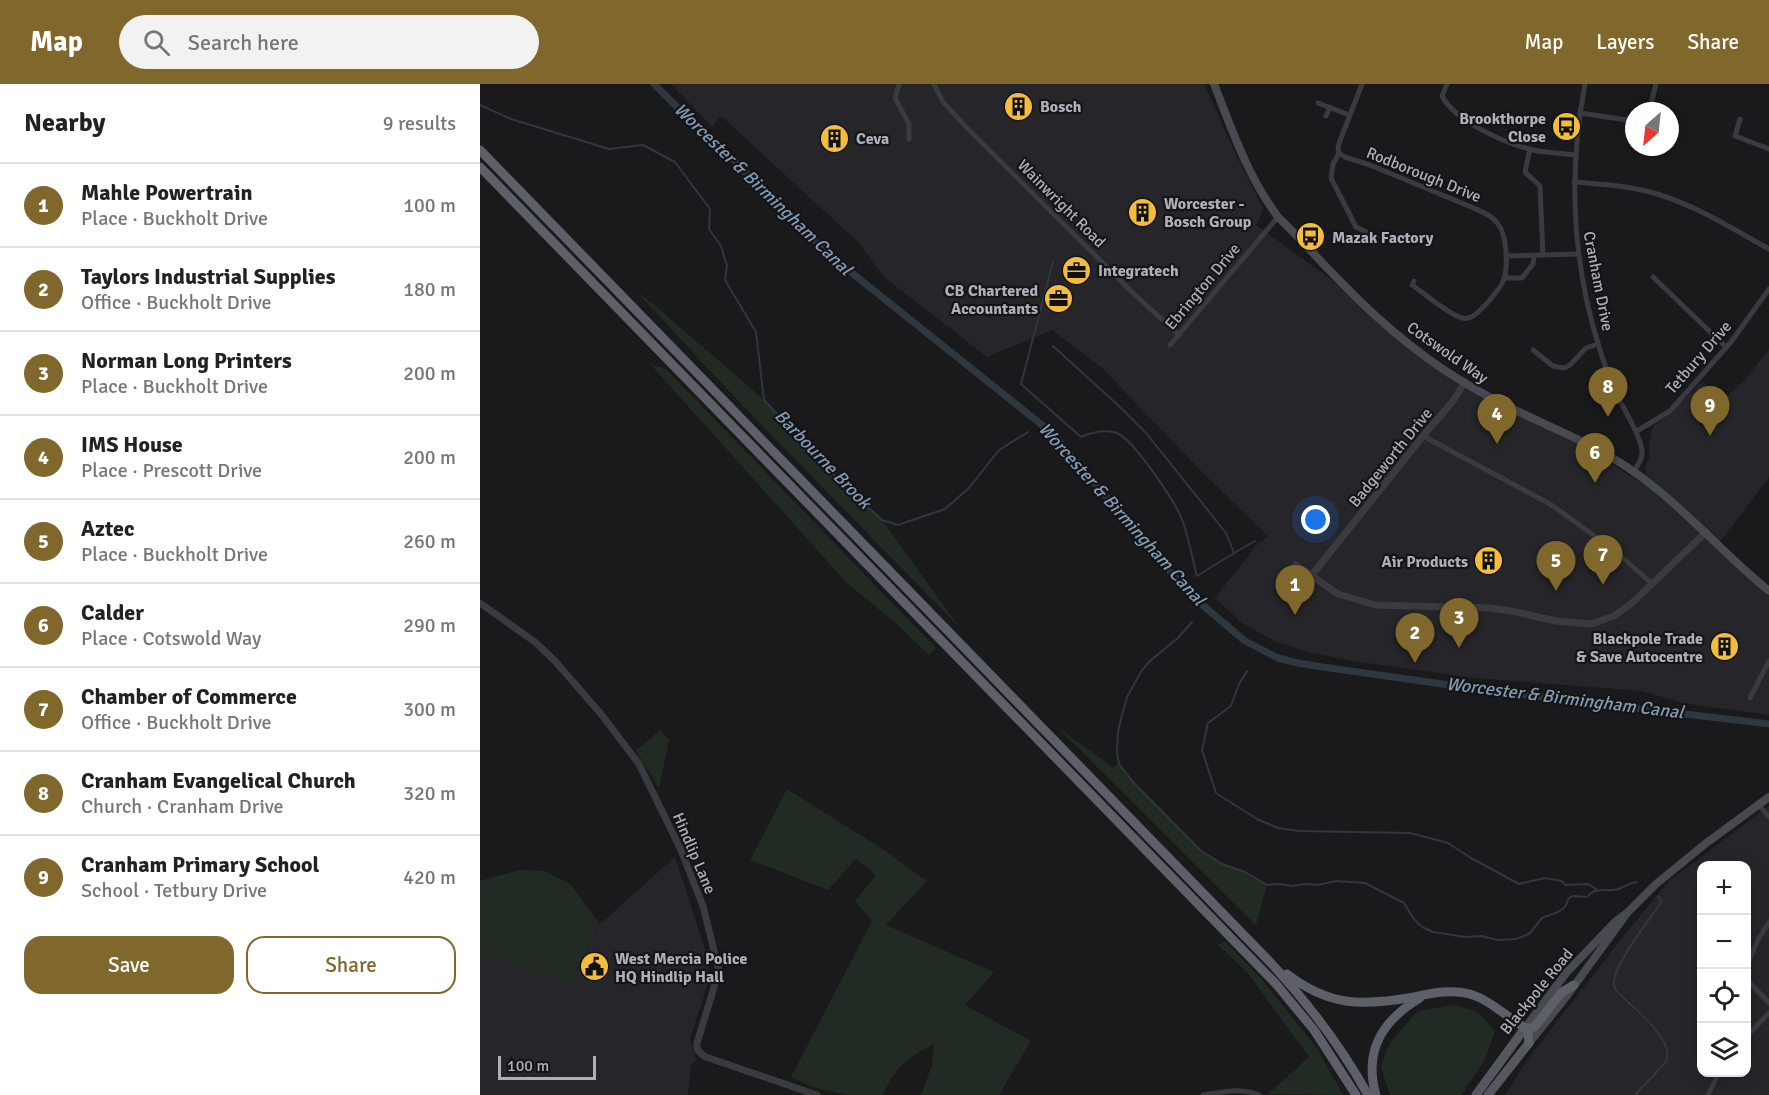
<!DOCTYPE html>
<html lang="en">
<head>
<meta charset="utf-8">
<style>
  body { margin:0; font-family:Signika,sans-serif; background:#f2f2f2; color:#222 }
  .controls { position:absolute; right:18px; bottom:18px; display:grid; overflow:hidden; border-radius:12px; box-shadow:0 3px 15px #0003 }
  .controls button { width:54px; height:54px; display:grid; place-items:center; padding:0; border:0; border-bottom:2px solid #e0e0e0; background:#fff; color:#222; font:30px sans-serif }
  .compass { position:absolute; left:1145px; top:18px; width:54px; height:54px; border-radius:50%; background:#fff; box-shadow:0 3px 15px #0003; rotate:207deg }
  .scale { position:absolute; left:18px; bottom:15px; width:98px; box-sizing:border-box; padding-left:6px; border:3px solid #acb0bb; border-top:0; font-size:16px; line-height:21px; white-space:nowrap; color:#acb0bb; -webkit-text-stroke:4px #151417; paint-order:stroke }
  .you { position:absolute; left:836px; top:436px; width:21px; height:21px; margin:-15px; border:4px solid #fff; border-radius:50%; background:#1a73e8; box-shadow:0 0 0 9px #1a73e833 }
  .badge { display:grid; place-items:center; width:39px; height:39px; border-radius:50%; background:#80682d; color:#fff; font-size:20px; font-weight:700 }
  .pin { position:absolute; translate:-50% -50px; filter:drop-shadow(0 2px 3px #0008) }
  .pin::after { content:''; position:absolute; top:32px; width:21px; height:18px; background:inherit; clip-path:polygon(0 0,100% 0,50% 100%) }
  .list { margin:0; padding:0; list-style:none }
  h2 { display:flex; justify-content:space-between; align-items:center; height:78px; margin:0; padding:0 24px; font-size:26px }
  h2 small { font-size:20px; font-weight:400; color:#767676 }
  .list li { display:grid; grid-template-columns:39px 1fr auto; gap:18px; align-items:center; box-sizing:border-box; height:84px; padding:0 24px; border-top:2px solid #e0e0e0 }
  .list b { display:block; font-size:22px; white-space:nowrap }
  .list p { margin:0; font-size:20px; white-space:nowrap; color:#767676 }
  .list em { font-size:20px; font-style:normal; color:#767676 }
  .actions { display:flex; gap:12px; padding:18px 24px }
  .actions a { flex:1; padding:14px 0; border:2px solid #80682d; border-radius:18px; text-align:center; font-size:21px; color:#80682d }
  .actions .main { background:#80682d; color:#fff }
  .icon { flex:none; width:33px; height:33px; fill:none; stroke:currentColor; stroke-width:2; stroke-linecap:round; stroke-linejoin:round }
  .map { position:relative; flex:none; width:1289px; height:1011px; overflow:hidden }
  header { display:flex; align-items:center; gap:36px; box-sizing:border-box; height:84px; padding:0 30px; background:#80682d; color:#fff }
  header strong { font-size:28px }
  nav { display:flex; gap:33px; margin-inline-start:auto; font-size:21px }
  .search { width:420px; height:54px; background:#f2f2f2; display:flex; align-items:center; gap:15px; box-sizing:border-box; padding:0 21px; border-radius:33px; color:#767676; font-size:22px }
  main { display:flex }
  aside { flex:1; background:#fff }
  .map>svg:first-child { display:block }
</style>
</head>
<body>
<header>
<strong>Map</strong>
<div class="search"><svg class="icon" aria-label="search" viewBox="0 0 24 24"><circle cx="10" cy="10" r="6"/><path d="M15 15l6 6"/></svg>Search here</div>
<nav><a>Map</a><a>Layers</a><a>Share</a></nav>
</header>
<main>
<aside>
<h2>Nearby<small>9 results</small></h2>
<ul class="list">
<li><span class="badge">1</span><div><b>Mahle Powertrain</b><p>Place · Buckholt Drive</p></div><em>100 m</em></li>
<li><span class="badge">2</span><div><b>Taylors Industrial Supplies</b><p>Office · Buckholt Drive</p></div><em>180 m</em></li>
<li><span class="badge">3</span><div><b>Norman Long Printers</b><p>Place · Buckholt Drive</p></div><em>200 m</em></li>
<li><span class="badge">4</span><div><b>IMS House</b><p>Place · Prescott Drive</p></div><em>200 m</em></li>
<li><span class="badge">5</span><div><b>Aztec</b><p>Place · Buckholt Drive</p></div><em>260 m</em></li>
<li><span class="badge">6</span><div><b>Calder</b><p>Place · Cotswold Way</p></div><em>290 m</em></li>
<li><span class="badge">7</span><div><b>Chamber of Commerce</b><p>Office · Buckholt Drive</p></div><em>300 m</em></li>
<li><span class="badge">8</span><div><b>Cranham Evangelical Church</b><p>Church · Cranham Drive</p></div><em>320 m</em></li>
<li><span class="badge">9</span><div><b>Cranham Primary School</b><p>School · Tetbury Drive</p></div><em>420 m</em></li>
</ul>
<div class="actions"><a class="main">Save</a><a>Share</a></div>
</aside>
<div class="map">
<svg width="1289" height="1011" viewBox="0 0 1289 1011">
  <rect width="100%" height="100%" fill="#1a191c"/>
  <g fill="#262529" fill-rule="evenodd">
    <polygon points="191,0 724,0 758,75 783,124 780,134 776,141 856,199 901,241 966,292 999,312 1063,342 1124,375 1169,404 1211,439 1260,487 1289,512 1289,631 1203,619 1162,607 995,594 880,578 832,569 796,558 762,539 735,514 776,462 788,452 722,388 622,284 572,246 507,273 404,193 379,159 241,32 232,43"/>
    <polygon points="1289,265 1289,393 1240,458 1203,422 1167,391 1165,383 1170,373 1169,362 1173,342 1190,330 1222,297 1244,315 1265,296"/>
    <path d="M1289 722V1011H1025L1050 972 1150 844 1189 797ZM1222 782H1266V988H1222Z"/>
    <polygon points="195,773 227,871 229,896 210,955 216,976 211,980 208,1011 0,1011 0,797 40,786 64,787 90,800 120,840"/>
  </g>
  <g fill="#212a23">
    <polygon points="154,205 177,223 284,316 364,401 402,436 480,544 261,320"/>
    <polygon points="170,280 186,285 456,564 449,571 420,543 367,499 357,488"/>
    <polygon points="577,643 633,683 639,680 653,698 720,766 742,780 765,788 787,801 776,841"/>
    <polygon points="180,646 189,656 179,704 156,667"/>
    <path d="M307 705 401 764 447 797 406 841 514 888 485 921 551 957 519 1011H441L452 981 454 960C427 973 415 984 403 1011H367L333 1003 311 993 392 837 375 817 396 791 376 775 348 806 270 776Z"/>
    <polygon points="40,786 64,787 90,800 119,840 90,899 4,873 0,864 0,797"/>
    <polygon points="745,857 779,892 837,964 863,1011 788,1010 829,973 767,888 738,861"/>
    <path d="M971 921C996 925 999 928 1015 947L1005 976 981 1011H910L901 983 906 967 912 956 938 927Z"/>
  </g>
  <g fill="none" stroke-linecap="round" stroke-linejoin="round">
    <g stroke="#2f3840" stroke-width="2">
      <polyline points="0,21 31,35 129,65 163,61 195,78 230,125 229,145 241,162 247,182 245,196 276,248 284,316 364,401 402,436 418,441 465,425 489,404 519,366 548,348"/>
      <path d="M573 262 640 323 666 349 746 449 754 469 717 492C712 474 709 455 703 438 697 420 654 356 637 349 626 345 611 348 601 353L541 300 573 178"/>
      <polyline points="754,469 775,457"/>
      <path d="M712 538 698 554 671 576 662 586 647 613 642 631 638 648 637 668 639 680 653 698 720 766 742 780 765 788 787 801 798 800 813 802 825 800 838 801 856 797 885 799 924 819 933 834 942 843 953 848 985 853 1002 852 1017 856 1036 855 1049 850 1062 834 1078 828 1085 823 1089 814 1093 812 1107 813C1115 802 1127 808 1139 805 1146 802 1149 799 1157 798"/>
      <polyline points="767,587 759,600 751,622 728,639 722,666 736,709 777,735 798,744 819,747 930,749 968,759 991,774 1039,800 1065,794 1082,797 1085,801 1108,800 1116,805"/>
      <path d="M1155 1011 1186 978C1195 958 1159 928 1146 916 1143 913 1138 909 1136 906 1134 903 1134 900 1134 897 1135 879 1170 834 1182 818L1178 812"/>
    </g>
    <polyline stroke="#2f3840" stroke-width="7" points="174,0 227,53 254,76 298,123 357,177 562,341 578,356 694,492 719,518 765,557 798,574 818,579 842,583 1005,606 1289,640"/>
    <g stroke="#3a3b41" stroke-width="5">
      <polyline points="419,0 415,14 429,40 429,55"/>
      <polyline points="454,0 463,18 488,45 653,209 699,251"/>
      <path d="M967 0 962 12C975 37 1026 60 1053 66 1066 69 1081 69 1095 71"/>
      <path d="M1105 0C1088 90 1092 179 1120 266 1124 279 1129 292 1134 305 1141 321 1164 356 1162 371 1161 377 1156 383 1154 388"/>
      <polyline points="838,19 869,31"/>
      <polyline points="1169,27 1176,0"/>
      <polyline points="1100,29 1154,37"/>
      <polyline points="846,32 850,23"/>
      <polyline points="1260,35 1255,52 1289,65"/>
      <polyline points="1050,65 1045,88 1060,102 1063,171"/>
      <path d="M859 69 865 73 890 81 996 125C1004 129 1013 132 1018 140 1027 151 1028 181 1024 195 1022 203 999 230 991 233 989 234 984 235 982 234 969 231 944 209 932 201L934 197"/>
      <polyline points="859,69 853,80 851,94 876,143 896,153"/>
      <polyline points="859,69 858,62 882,0"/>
      <path d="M1094 98C1122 100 1150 102 1177 110 1217 122 1253 145 1289 165"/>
      <polyline points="1026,172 1098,170"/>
      <polyline points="1173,193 1246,263"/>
      <polyline points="1025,194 1042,194 1053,180 1054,172"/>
      <polyline points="690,261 798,133"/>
      <polyline points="1053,266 1073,282 1084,284 1090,281 1106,264 1118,260"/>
      <polyline points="1157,347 1190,327 1251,258 1289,205"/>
      <polyline points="943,352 1070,420 1134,466 1171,499"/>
      <polyline points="1270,614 1289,577"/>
      <polyline points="1279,721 1289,733"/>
      <polyline points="1266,883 1279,854 1289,838"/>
      <polyline points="1266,892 1270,899 1289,919"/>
      <polyline points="1266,953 1289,929"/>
      <path d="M723 1011C743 1008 761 1003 779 1011"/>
      <polyline points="1228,1011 1239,988"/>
    </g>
    <g stroke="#3a3b41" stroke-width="7">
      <polyline points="816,481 858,510 895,521 1010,524 1031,527 1076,537 1111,540 1134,532 1152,519 1226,448"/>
      <polyline points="831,492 943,352 973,317 985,298"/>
      <path d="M0 519 55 558 75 577 121 630 159 680 200 764 223 822 239 887 217 959C216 967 220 969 226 973L337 1011"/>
    </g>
    <g stroke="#484a51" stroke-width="8">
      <path d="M734 0C752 46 768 93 798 133 819 153 838 175 858 195 900 239 950 281 1004 310 1054 338 1110 356 1157 390 1205 424 1243 470 1289 507"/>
      <polyline points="1045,944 1086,889 1136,837 1147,829 1176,800 1225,760 1289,713"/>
      <polyline points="1049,959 1086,913 1145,832"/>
    </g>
    <g stroke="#565860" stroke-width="9">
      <polyline points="996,1011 1045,944"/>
      <polyline points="1008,1011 1049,959"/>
    </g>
    <g stroke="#5e6069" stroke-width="9">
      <path d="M0 66 790 878C828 919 861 962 888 1011"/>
      <polyline points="0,83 796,900 834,946 876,1011"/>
      <path d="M807 890C850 923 883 922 934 913 953 909 971 905 990 910 1010 916 1027 933 1045 944L1048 949 1049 959"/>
      <polyline points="1045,944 1052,944 1056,941 1082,908 1094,901"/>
      <path d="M896 1011C883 966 903 936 940 914"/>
    </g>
  </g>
  <defs>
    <symbol id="building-disc" viewBox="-11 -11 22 22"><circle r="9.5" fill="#f3bd3b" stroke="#151417"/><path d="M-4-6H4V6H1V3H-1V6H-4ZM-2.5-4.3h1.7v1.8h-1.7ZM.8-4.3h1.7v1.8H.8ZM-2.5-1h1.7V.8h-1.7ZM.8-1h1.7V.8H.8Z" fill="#111"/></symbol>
    <symbol id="bus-disc" viewBox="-11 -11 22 22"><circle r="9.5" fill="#f3bd3b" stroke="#151417"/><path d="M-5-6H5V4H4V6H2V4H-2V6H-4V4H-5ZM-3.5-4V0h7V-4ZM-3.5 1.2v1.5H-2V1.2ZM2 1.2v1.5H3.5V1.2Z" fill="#111"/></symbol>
    <symbol id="office-disc" viewBox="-11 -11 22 22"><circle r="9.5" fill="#f3bd3b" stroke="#151417"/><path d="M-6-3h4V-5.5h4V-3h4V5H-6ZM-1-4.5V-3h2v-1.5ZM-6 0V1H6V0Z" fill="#111"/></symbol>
    <symbol id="civic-disc" viewBox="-11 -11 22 22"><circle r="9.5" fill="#f3bd3b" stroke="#151417"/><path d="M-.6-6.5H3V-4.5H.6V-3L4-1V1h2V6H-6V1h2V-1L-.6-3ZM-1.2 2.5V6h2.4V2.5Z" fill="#111"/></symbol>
  </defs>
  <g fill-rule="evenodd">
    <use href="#building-disc" x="522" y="6" width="33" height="33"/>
    <use href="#bus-disc" x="1070" y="26" width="33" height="33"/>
    <use href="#building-disc" x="338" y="38" width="33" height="33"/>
    <use href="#building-disc" x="646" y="112" width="33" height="33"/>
    <use href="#bus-disc" x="814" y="136" width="33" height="33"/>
    <use href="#office-disc" x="580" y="170" width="33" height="33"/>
    <use href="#office-disc" x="562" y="198" width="33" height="33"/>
    <use href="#building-disc" x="992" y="460" width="33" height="33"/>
    <use href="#building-disc" x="1228" y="546" width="33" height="33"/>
    <use href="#civic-disc" x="98" y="866" width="33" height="33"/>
  </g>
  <g text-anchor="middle" stroke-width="4.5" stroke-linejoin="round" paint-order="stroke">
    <g font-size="16" font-weight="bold" fill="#acb0bb" stroke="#151417" text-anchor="start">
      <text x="560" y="28">Bosch</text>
      <text x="1066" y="40" text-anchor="end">Brookthorpe<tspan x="1066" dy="18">Close</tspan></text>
      <text x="376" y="60">Ceva</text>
      <text x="684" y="125">Worcester -<tspan x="684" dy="18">Bosch Group</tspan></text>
      <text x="852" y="159">Mazak Factory</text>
      <text x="618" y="192">Integratech</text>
      <text x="558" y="212" text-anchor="end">CB Chartered<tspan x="558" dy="18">Accountants</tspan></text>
      <text x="988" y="483" text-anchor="end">Air Products</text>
      <text x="1223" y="560" text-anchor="end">Blackpole Trade<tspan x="1223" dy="18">&amp; Save Autocentre</tspan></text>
      <text x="135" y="880">West Mercia Police<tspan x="135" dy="18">HQ Hindlip Hall</tspan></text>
    </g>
    <g font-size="16" fill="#acb0bb" stroke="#151417">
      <text transform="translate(944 90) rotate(22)" y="6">Rodborough Drive</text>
      <text transform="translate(582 119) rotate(45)" y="6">Wainwright Road</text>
      <text transform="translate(1119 197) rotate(79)" y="6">Cranham Drive</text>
      <text transform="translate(722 202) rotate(-50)" y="6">Ebrington Drive</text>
      <text transform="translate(968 268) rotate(35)" y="6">Cotswold Way</text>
      <text transform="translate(1218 273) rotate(-49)" y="6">Tetbury Drive</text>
      <text transform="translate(910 373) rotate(-51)" y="6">Badgeworth Drive</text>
      <text transform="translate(215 769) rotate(67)" y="6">Hindlip Lane</text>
      <text transform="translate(1056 907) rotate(-51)" y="6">Blackpole Road</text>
    </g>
    <g font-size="18" font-style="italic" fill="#839cb6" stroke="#151417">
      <text transform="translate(283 105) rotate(44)" y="6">Worcester &amp; Birmingham Canal</text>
      <text transform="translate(343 375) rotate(46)" y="6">Barbourne Brook</text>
      <text transform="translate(642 430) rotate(48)" y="6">Worcester &amp; Birmingham Canal</text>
      <text transform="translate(1085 614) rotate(7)" y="6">Worcester &amp; Birmingham Canal</text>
    </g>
  </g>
</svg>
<div class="controls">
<button>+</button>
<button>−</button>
<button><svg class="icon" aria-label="locate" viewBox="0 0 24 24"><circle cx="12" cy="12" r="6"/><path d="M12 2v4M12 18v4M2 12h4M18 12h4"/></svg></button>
<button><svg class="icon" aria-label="layers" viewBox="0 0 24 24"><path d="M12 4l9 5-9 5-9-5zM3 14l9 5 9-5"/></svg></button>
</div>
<svg class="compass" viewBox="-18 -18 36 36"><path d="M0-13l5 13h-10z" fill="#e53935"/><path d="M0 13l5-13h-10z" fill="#767676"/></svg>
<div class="scale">100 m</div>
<div class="you"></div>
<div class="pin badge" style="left:815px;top:531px">1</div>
<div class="pin badge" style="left:935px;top:579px">2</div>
<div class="pin badge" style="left:979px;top:564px">3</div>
<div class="pin badge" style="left:1017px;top:360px">4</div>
<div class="pin badge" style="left:1076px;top:507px">5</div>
<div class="pin badge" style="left:1115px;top:399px">6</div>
<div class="pin badge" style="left:1123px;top:501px">7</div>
<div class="pin badge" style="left:1128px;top:333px">8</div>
<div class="pin badge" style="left:1230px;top:352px">9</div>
</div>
</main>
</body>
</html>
